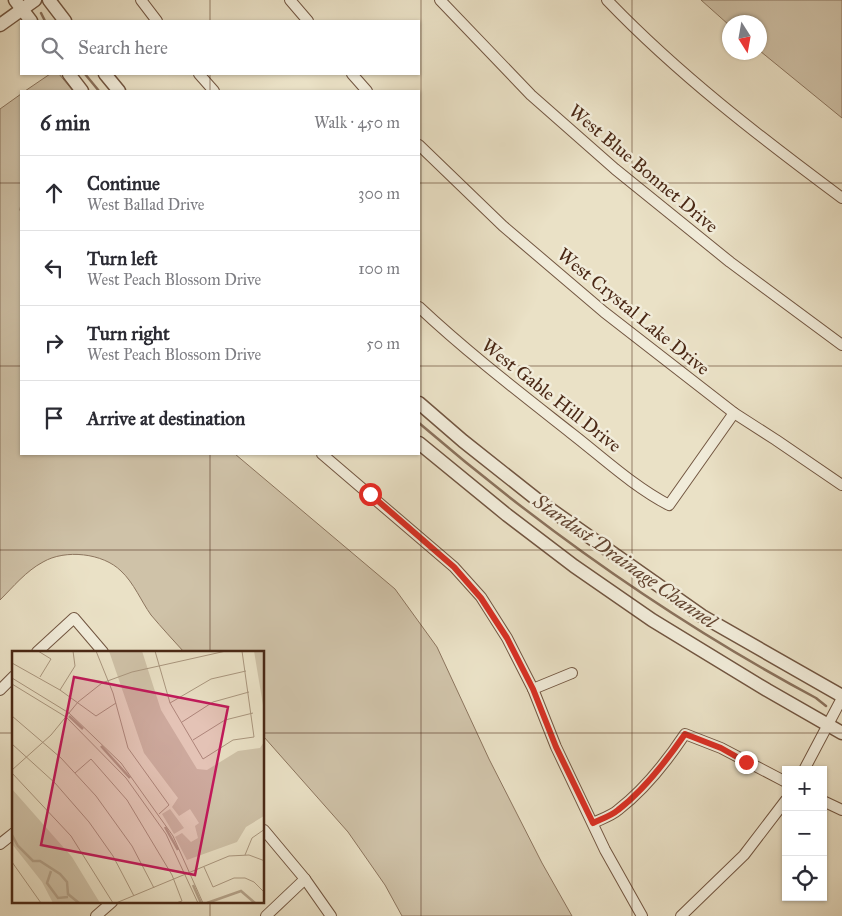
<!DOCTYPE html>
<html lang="en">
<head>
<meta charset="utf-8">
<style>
  body { margin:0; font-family:"IM FELL Great Primer",serif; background:#f7f7f7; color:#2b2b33 }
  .controls { position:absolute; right:15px; bottom:15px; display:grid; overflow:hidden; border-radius:0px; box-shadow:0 1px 4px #0004 }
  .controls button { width:45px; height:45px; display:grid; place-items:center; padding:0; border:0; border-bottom:1px solid #e1e1e2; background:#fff; color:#2b2b33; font:25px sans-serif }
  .compass { position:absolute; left:722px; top:15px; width:45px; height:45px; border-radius:50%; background:#fff; box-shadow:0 1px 4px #0004; rotate:169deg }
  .stop { position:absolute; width:15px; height:15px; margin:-11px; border:4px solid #d93025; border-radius:50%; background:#fff }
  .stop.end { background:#d93025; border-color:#fff; box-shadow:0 1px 5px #0008 }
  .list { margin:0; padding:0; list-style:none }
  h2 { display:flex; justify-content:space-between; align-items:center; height:65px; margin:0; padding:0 20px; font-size:21px }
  h2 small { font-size:16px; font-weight:400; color:#7c7c81 }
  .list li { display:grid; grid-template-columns:32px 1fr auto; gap:15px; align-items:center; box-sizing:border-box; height:75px; padding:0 20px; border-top:1px solid #e1e1e2 }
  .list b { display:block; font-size:19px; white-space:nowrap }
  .list p { margin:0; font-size:16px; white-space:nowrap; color:#7c7c81 }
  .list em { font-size:16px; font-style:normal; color:#7c7c81 }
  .icon { flex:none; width:28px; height:28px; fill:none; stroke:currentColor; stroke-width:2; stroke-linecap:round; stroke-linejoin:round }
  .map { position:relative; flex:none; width:842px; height:916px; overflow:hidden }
  .search { position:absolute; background:#fff; box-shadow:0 1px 4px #0004; left:20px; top:20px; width:400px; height:55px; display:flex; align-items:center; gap:12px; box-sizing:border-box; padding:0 18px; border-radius:0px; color:#7c7c81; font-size:19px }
  .panel { position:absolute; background:#fff; box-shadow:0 1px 4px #0004; left:20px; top:90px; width:400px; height:365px; border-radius:0px }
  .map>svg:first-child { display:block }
</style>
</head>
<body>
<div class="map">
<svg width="842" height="916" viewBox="0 0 842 916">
  <rect width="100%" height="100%" fill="#eae1c6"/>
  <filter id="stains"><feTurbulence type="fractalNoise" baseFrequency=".004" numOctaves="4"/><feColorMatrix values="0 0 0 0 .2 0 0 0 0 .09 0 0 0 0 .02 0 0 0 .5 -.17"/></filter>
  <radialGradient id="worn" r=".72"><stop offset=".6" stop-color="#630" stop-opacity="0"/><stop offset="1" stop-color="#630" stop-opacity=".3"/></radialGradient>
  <g fill="#cfc2a8" stroke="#8c755e">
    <polygon points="701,0 842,0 842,118 760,51 760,22 730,22 729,25"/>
    <polygon points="50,74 59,74 73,91 25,91"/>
    <path d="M21 94V203L20 210 21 212V454H235L395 589 437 647 489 759 542 863 572 916H402L385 885 348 832 264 737V652H184C173 640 162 628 151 615 141 601 134 583 121 571 103 553 65 549 43 562 26 571 13 587 0 600V109Z"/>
  </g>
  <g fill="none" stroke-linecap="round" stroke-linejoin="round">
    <g stroke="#8a715b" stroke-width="2.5">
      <polyline points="41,13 45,21"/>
      <polyline points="85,74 99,91"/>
      <path d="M419 423C541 528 674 622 816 698L826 706"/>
    </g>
    <defs>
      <g id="minor">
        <polyline points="141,0 157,21"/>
        <polyline points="290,0 308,21"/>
        <polyline points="440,0 531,95 615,169 730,262 842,345"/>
        <path d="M607 0C678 74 760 137 842 198"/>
        <polyline points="199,74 214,91"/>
        <polyline points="352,74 367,91"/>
        <polyline points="419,145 503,226 604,312 734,413 776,440 842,485"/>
        <path d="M419 307C467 352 519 392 571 433 602 457 634 487 669 505L734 413"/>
        <polyline points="322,454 454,567 481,597 507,638 533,689 556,747 605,850 642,916"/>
        <polyline points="37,652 74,618 103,652"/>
        <polyline points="533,689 572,673"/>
        <polyline points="0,690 14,676"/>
        <polyline points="804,770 842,698"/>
        <polyline points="823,801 842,810"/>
        <path d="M593 823C601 819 611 816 618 810 644 790 667 761 685 734L721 748 786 782"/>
        <polyline points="264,830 305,879 331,916"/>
        <polyline points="0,844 14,833"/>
        <polyline points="96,916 112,902"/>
        <polyline points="266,916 305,879"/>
        <polyline points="681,916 744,855 786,800"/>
      </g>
      <g id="tertiary">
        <polyline points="15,0 31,21"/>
        <polyline points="49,0 65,21"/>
        <polyline points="0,25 35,0"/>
        <polyline points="69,74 82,91"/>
        <polyline points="105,74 119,91"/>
        <polyline points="419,403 463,441 540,502 702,616 842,696"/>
        <polyline points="419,443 507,515 574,566 652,620 767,690 842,733"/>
      </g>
    </defs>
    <use href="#minor" stroke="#725641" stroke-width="12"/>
    <use href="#tertiary" stroke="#725641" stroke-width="15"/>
    <use href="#minor" stroke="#f1ecda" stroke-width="10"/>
    <use href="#tertiary" stroke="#f1ecda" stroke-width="12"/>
  </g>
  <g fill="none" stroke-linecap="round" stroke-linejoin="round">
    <path stroke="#d93025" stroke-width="6" d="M370 494 454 567 481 598 507 638 533 689 556 747 593 823C601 819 611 816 618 810 643 791 667 760 685 734L721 748 746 762"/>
  </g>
  <path fill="none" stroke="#4a2815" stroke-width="1" stroke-opacity="0.55" d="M210 0V21M421 0V916M632 0V916M210 74V91M0 183H21M419 183H842M0 366H21M419 366H842M210 454V652M0 550H842M0 733H14M264 733H842M210 902V916"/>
  <g text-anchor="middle" stroke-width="5" stroke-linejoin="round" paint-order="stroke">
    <g font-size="19" fill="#4a2815" stroke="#f1ecda">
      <text transform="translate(644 168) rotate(40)" y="7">West Blue Bonnet Drive</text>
      <text transform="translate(634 311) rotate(39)" y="7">West Crystal Lake Drive</text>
      <text transform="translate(552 395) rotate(38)" y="7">West Gable Hill Drive</text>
    </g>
    <g font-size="20" font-style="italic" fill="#644632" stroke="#f1ecda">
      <text transform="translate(625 561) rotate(35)" y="7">Stardust Drainage Channel</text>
    </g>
  </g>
  <g transform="translate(12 651)">
    <rect width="252" height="252" fill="#eae1c6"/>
    <path d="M97 0H130L149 59 185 118 195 119 226 100 248 97 252 91V165L234 176 225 191 175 209 163 186 170 182 179 191 186 187 183 175 187 172 178 158 167 165 160 156 166 147 132 102ZM242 0H252V63L251 54ZM0 138 60 206 88 252H41L30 231 0 193ZM158 158 172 177 162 183 150 163Z" fill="#cfc2a8"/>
    <path fill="none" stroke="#b4a28a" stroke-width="2.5" d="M57 65 71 78M89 95 118 127M153 176 166 199M0 184 6 195 21 210H28L48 223 55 231 56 243 67 252M39 220 35 232 46 247 56 246M181 234 189 252M195 252 229 240 243 252"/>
    <path fill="none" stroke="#aa977f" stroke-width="1" d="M26 0 39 8 28 26M84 0 101 42 116 97 157 154 147 163M143 0 158 52 191 108 221 89 242 86 230 0M0 12 48 39 84 65 104 52M0 27 57 62 109 112 161 185 191 252M0 33 54 66 114 127 154 183 186 252M48 39 63 15 61 0M158 52 199 28 234 20M0 65 49 107 84 145 120 195 142 237M170 71 201 51 237 41M181 89 213 69 241 62M0 93 43 132 77 171 101 205 122 245M0 119 39 84 66 51 90 32 120 21 214 0M0 122 59 185 101 252M63 122 79 108 115 149 160 224 170 250 164 252M233 204 240 187 253 178M0 211 29 252M192 216 201 236 222 227H233L242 231 253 242M104 252 217 205 237 204 253 210"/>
    <path fill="#c2185b" fill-opacity="0.15" stroke="#c2185b" stroke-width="2.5" d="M62 26 216 56 183 224 29 194Z"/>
    <rect width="252" height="252" fill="none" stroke="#4a2815" stroke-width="2.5"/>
  </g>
  <rect width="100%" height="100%" filter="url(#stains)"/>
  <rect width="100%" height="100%" fill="url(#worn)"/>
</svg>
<div class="controls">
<button>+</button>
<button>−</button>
<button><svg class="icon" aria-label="locate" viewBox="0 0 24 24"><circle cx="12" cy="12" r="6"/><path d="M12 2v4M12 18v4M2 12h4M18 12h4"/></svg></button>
</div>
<svg class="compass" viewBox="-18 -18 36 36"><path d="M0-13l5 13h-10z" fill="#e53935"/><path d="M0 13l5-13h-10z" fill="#7c7c81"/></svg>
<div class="stop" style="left:370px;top:494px"></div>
<div class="stop end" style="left:746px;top:762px"></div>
<div class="search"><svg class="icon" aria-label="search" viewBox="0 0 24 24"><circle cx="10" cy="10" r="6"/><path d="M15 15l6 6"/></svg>Search here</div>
<section class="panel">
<h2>6 min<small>Walk · 450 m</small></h2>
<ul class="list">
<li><svg class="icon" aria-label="ahead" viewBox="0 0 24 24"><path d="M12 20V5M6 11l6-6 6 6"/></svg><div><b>Continue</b><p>West Ballad Drive</p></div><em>300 m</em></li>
<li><svg class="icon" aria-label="left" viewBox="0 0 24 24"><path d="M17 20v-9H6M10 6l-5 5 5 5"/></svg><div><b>Turn left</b><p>West Peach Blossom Drive</p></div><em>100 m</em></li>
<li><svg class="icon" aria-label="right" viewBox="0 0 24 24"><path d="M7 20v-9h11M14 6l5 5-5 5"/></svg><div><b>Turn right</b><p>West Peach Blossom Drive</p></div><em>50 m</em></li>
<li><svg class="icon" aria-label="arrive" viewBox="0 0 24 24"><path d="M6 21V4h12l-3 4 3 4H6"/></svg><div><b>Arrive at destination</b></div></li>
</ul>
</section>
</div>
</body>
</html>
